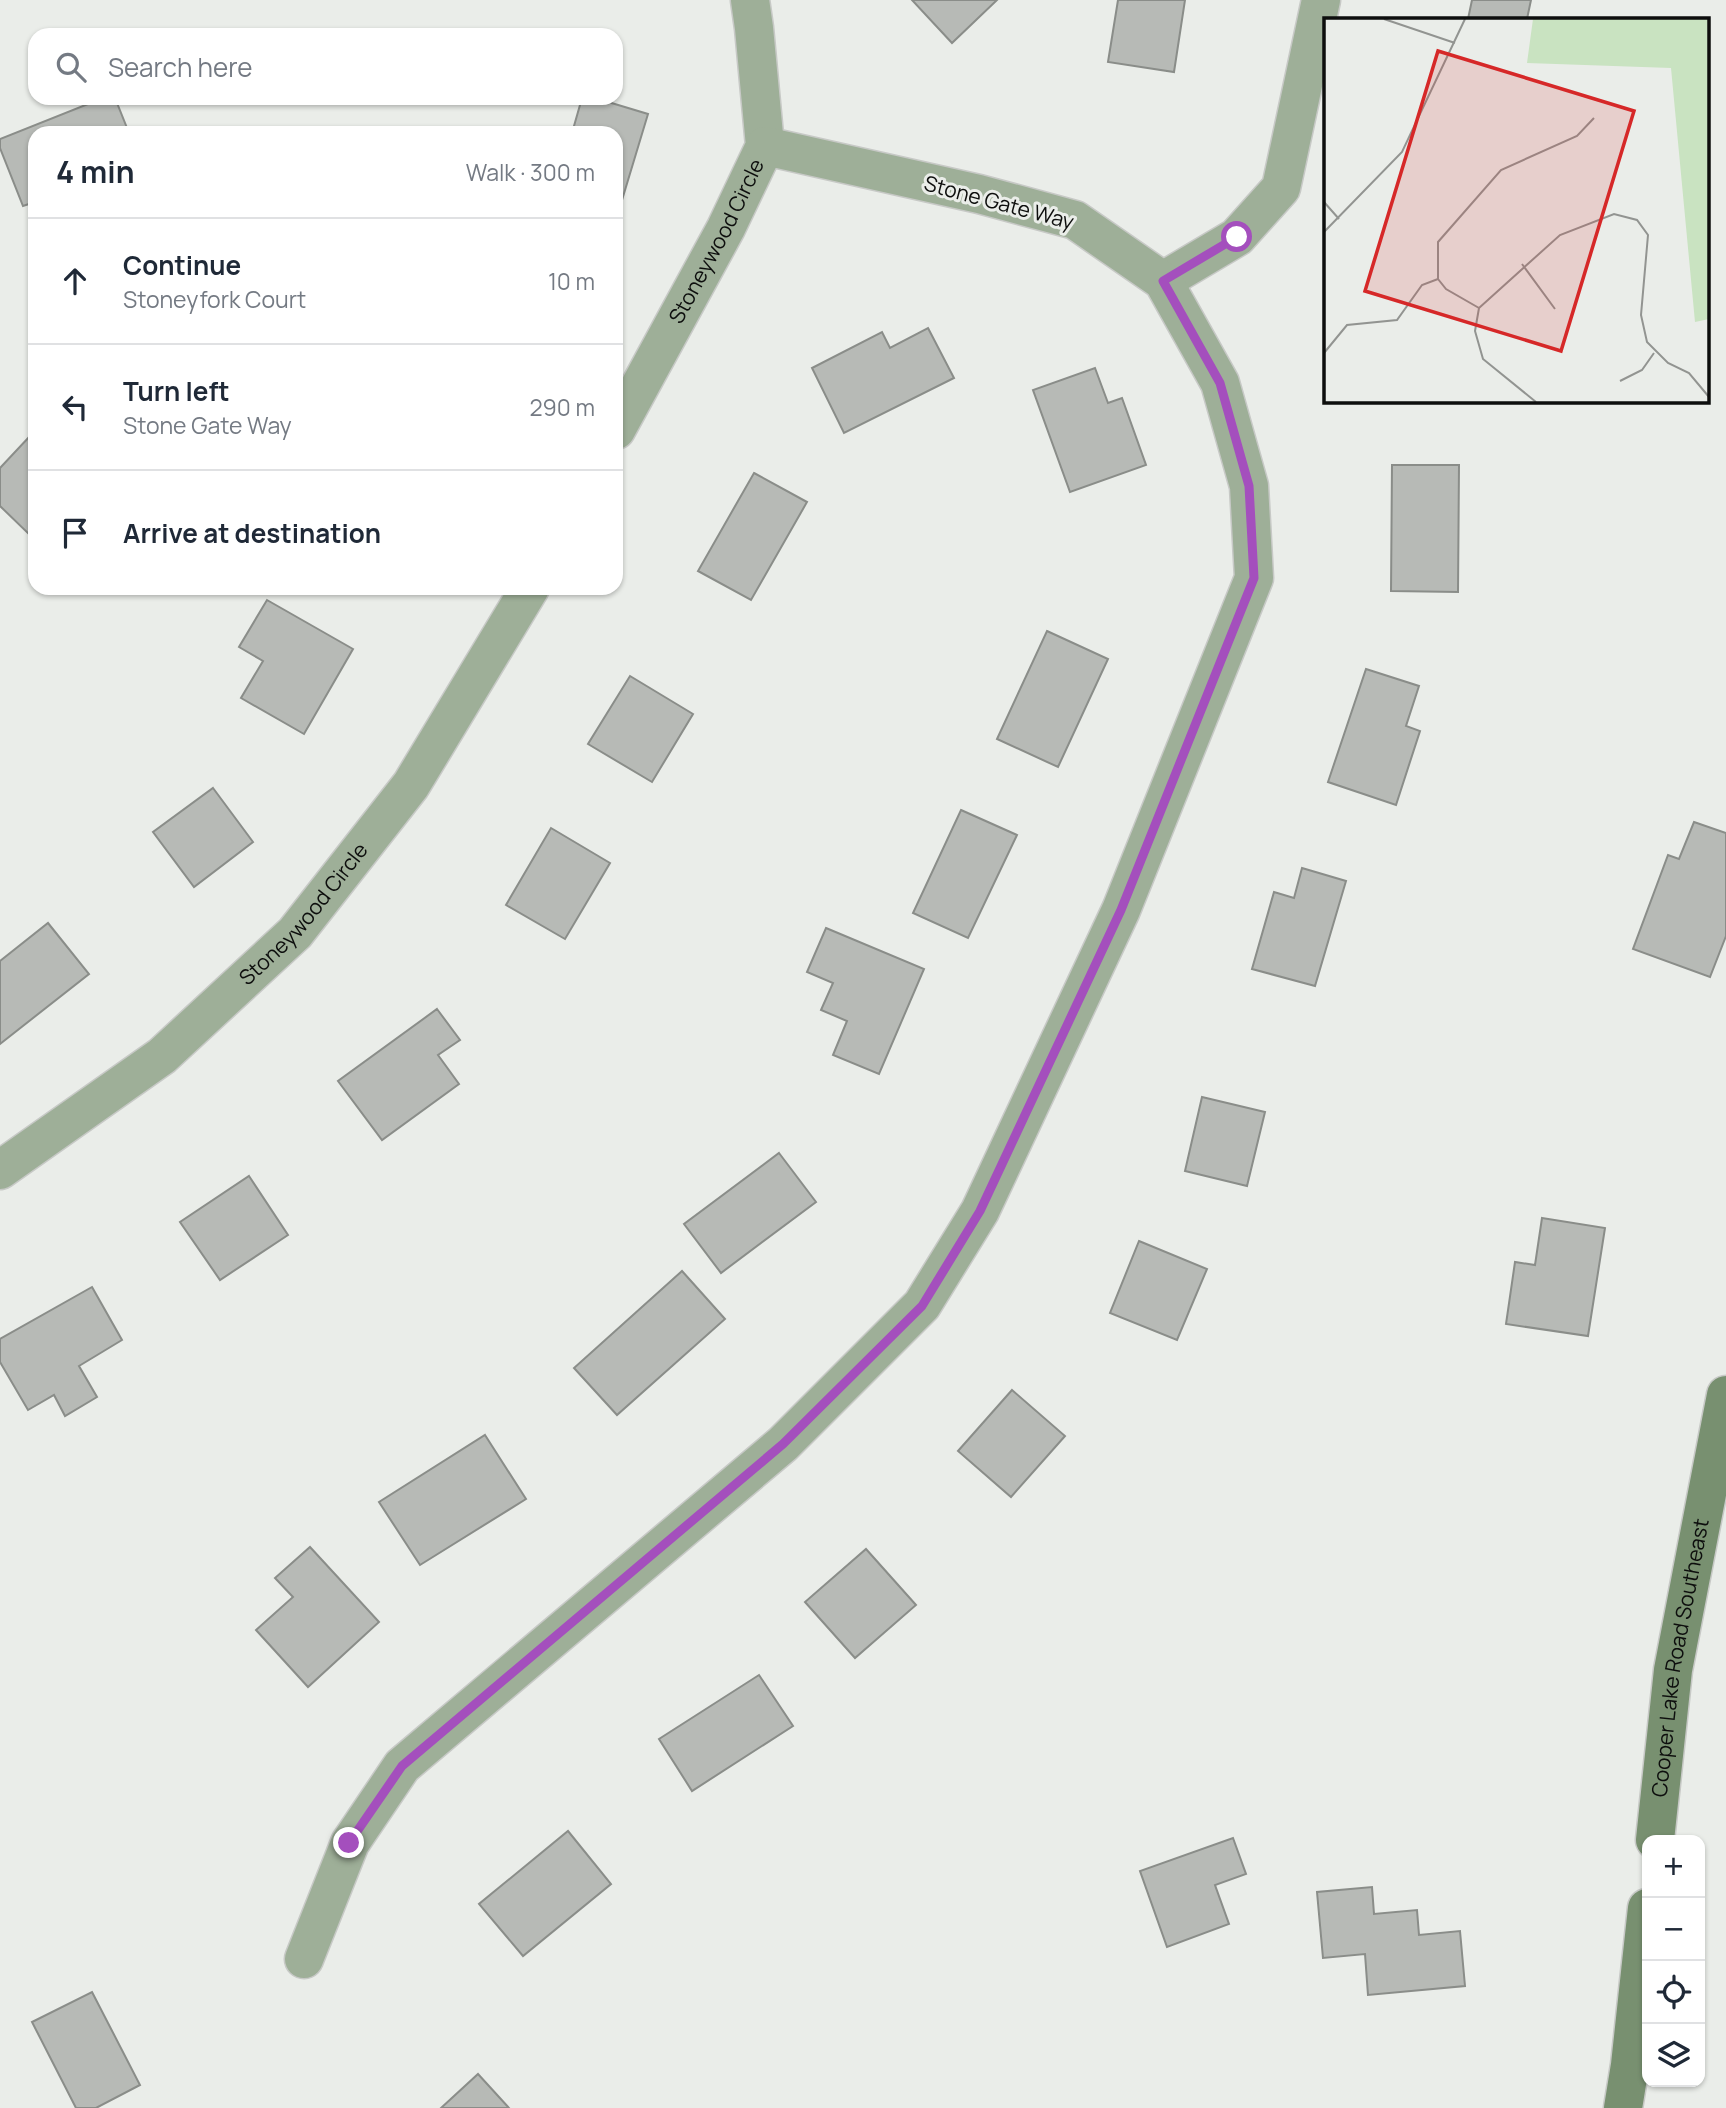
<!DOCTYPE html>
<html lang="en">
<head>
<meta charset="utf-8">
<style>
  body { margin:0; font-family:Manrope,sans-serif; background:#f2f2f3; color:#1f2937 }
  .controls { position:absolute; right:21px; bottom:21px; display:grid; overflow:hidden; border-radius:14px; box-shadow:0 2px 5px #0004 }
  .controls button { width:63px; height:63px; display:grid; place-items:center; padding:0; border:0; border-bottom:2px solid #e0e1e3; background:#fff; color:#1f2937; font:35px sans-serif }
  .stop { position:absolute; width:21px; height:21px; margin:-16px; border:5px solid #a44fbd; border-radius:50%; background:#fff }
  .stop.end { background:#a44fbd; border-color:#fff; box-shadow:0 2px 7px #0008 }
  .list { margin:0; padding:0; list-style:none }
  h2 { display:flex; justify-content:space-between; align-items:center; height:91px; margin:0; padding:0 28px; font-size:30px }
  h2 small { font-size:23px; font-weight:400; color:#747a83 }
  .list li { display:grid; grid-template-columns:46px 1fr auto; gap:21px; align-items:center; box-sizing:border-box; height:126px; padding:0 28px; border-top:2px solid #e0e1e3 }
  .list b { display:block; font-size:26px; white-space:nowrap }
  .list p { margin:0; font-size:23px; white-space:nowrap; color:#747a83 }
  .list em { font-size:23px; font-style:normal; color:#747a83 }
  .icon { flex:none; width:38px; height:38px; fill:none; stroke:currentColor; stroke-width:2; stroke-linecap:round; stroke-linejoin:round }
  .map { position:relative; flex:none; width:1726px; height:2108px; overflow:hidden }
  .search { position:absolute; background:#fff; box-shadow:0 2px 5px #0004; left:28px; top:28px; width:595px; height:77px; display:flex; align-items:center; gap:18px; box-sizing:border-box; padding:0 24px; border-radius:21px; color:#747a83; font-size:26px }
  .panel { position:absolute; background:#fff; box-shadow:0 2px 5px #0004; left:28px; top:126px; width:595px; height:469px; border-radius:21px }
  .map>svg:first-child { display:block }
</style>
</head>
<body>
<div class="map">
<svg width="1726" height="2108" viewBox="0 0 1726 2108">
  <rect width="100%" height="100%" fill="#eaede9"/>
  <g fill="#b7bab6" stroke="#8a8d89" stroke-width="2">
    <polygon points="912,0 997,0 952,43"/>
    <polygon points="1118,0 1185,0 1174,72 1108,62"/>
    <polygon points="1472,0 1531,0 1527,19 1468,19"/>
    <polygon points="103,98 115,98 129,133 35,133 35,202 23,206 0,148 0,139"/>
    <polygon points="582,98 595,98 648,114 616,220 616,133 572,133"/>
    <polygon points="928,328 954,378 844,433 812,368 882,332 890,348"/>
    <polygon points="1095,368 1108,403 1122,398 1146,465 1070,492 1033,390"/>
    <polygon points="30,436 35,441 35,540 0,506 0,468"/>
    <polygon points="1392,465 1459,465 1458,592 1391,591"/>
    <polygon points="754,473 807,502 751,600 698,571"/>
    <polygon points="267,600 353,649 304,734 241,698 263,661 239,647"/>
    <polygon points="1047,631 1108,659 1058,767 997,739"/>
    <polygon points="1366,669 1419,686 1406,726 1420,731 1396,805 1328,782"/>
    <polygon points="630,676 693,714 652,782 588,744"/>
    <polygon points="213,788 253,842 194,887 153,832"/>
    <polygon points="961,810 1017,835 968,938 913,913"/>
    <polygon points="1694,822 1726,833 1726,936 1710,977 1633,949 1668,855 1679,859"/>
    <polygon points="551,828 610,863 565,939 506,905"/>
    <polygon points="1302,868 1346,881 1315,986 1252,969 1274,892 1294,898"/>
    <polygon points="48,923 89,974 0,1044 0,961"/>
    <polygon points="826,928 924,969 879,1074 833,1055 847,1021 821,1010 833,983 807,972"/>
    <polygon points="437,1009 460,1040 438,1055 459,1084 382,1140 338,1081"/>
    <polygon points="1202,1097 1265,1112 1247,1186 1185,1171"/>
    <polygon points="779,1153 816,1202 721,1273 684,1224"/>
    <polygon points="249,1176 288,1235 220,1280 180,1222"/>
    <polygon points="1542,1218 1605,1228 1588,1336 1506,1324 1515,1262 1535,1265"/>
    <polygon points="1139,1241 1207,1269 1177,1340 1110,1313"/>
    <polygon points="682,1271 725,1319 617,1415 574,1368"/>
    <polygon points="92,1287 122,1340 79,1366 97,1397 65,1416 54,1395 28,1410 0,1362 0,1339"/>
    <polygon points="1012,1390 1065,1436 1011,1497 958,1451"/>
    <polygon points="485,1435 526,1499 420,1565 379,1502"/>
    <polygon points="310,1547 379,1622 308,1687 256,1630 293,1597 275,1578"/>
    <polygon points="866,1549 916,1605 855,1658 805,1602"/>
    <polygon points="759,1675 793,1726 692,1791 659,1739"/>
    <polygon points="568,1831 611,1884 523,1956 479,1904"/>
    <polygon points="1233,1838 1246,1874 1215,1885 1229,1924 1167,1947 1140,1871"/>
    <polygon points="1372,1887 1374,1914 1417,1910 1419,1935 1460,1931 1465,1986 1368,1995 1365,1954 1323,1958 1317,1892"/>
    <polygon points="92,1992 140,2085 96,2108 76,2108 32,2022"/>
    <polygon points="478,2074 509,2108 441,2108"/>
  </g>
  <g fill="none" stroke-linecap="round" stroke-linejoin="round">
    <defs>
      <g id="street">
        <polyline points="1163,281 1237,237 1281,188 1321,0"/>
        <path id="s1" d="M616 430 726 228 765 146 754 28 750 0"/>
        <path id="s2" d="M0 1170 162 1056 295 933 411 785 530 588"/>
        <polyline points="304,1959 350,1843 402,1766 783,1444 922,1305 980,1211 1121,910 1254,578 1249,486 1220,383 1163,281 1075,220 979,194 765,146"/>
      </g>
      <g id="secondary">
        <path id="s3" d="M1655 1840 1673 1670 1726 1395"/>
        <polyline points="1623,2108 1630,2065 1647,1908"/>
      </g>
    </defs>
    <use href="#street" stroke="#c7c9c6" stroke-width="41"/>
    <use href="#secondary" stroke="#c7c9c6" stroke-width="41"/>
    <use href="#street" stroke="#9eaf98" stroke-width="38"/>
    <use href="#secondary" stroke="#789070" stroke-width="38"/>
  </g>
  <g fill="none" stroke-linecap="round" stroke-linejoin="round">
    <polyline stroke="#a44fbd" stroke-width="9" points="349,1843 402,1766 783,1444 922,1306 980,1211 1121,910 1254,578 1249,486 1220,383 1163,281 1237,237"/>
  </g>
  <g text-anchor="middle" stroke-width="6" stroke-linejoin="round" paint-order="stroke">
    <g font-size="21" fill="#0d0e0d" stroke="#eaede9">
      <text transform="translate(999 203) rotate(15)" y="7">Stone Gate Way</text>
      <text dy="7" stroke="none"><textPath href="#s1" startOffset="214">Stoneywood Circle</textPath></text>
      <text dy="7" stroke="none"><textPath href="#s2" startOffset="399">Stoneywood Circle</textPath></text>
      <text dy="7" stroke="none"><textPath href="#s3" startOffset="184">Cooper Lake Road Southeast</textPath></text>
    </g>
  </g>
  <g transform="translate(1324 18)">
    <rect width="385" height="385" fill="#eaede9"/>
    <path d="M209 1H385V301L371 304 347 50 203 45Z" fill="#c9e3c1"/>
    <path fill="none" stroke="#929491" stroke-width="2" d="M60 1 131 25M0 184 15 201M0 214 78 134 141 1M198 246 231 291M155 290 122 271 114 261V224L177 152 253 118 270 100M0 335 23 307 73 302 98 267 114 261M296 363 318 352 330 335M212 384 159 341 151 313 155 290 236 217 290 196 313 202 324 217 317 297 323 324 344 345 365 355 385 379"/>
    <path fill="#d62828" fill-opacity="0.15" stroke="#d62828" stroke-width="3.5" d="M114 33 310 93 237 333 41 273Z"/>
    <rect width="385" height="385" fill="none" stroke="#0d0e0d" stroke-width="3.5"/>
  </g>
</svg>
<div class="controls">
<button>+</button>
<button>−</button>
<button><svg class="icon" aria-label="locate" viewBox="0 0 24 24"><circle cx="12" cy="12" r="6"/><path d="M12 2v4M12 18v4M2 12h4M18 12h4"/></svg></button>
<button><svg class="icon" aria-label="layers" viewBox="0 0 24 24"><path d="M12 4l9 5-9 5-9-5zM3 14l9 5 9-5"/></svg></button>
</div>
<div class="stop" style="left:1237px;top:237px"></div>
<div class="stop end" style="left:349px;top:1843px"></div>
<div class="search"><svg class="icon" aria-label="search" viewBox="0 0 24 24"><circle cx="10" cy="10" r="6"/><path d="M15 15l6 6"/></svg>Search here</div>
<section class="panel">
<h2>4 min<small>Walk · 300 m</small></h2>
<ul class="list">
<li><svg class="icon" aria-label="ahead" viewBox="0 0 24 24"><path d="M12 20V5M6 11l6-6 6 6"/></svg><div><b>Continue</b><p>Stoneyfork Court</p></div><em>10 m</em></li>
<li><svg class="icon" aria-label="left" viewBox="0 0 24 24"><path d="M17 20v-9H6M10 6l-5 5 5 5"/></svg><div><b>Turn left</b><p>Stone Gate Way</p></div><em>290 m</em></li>
<li><svg class="icon" aria-label="arrive" viewBox="0 0 24 24"><path d="M6 21V4h12l-3 4 3 4H6"/></svg><div><b>Arrive at destination</b></div></li>
</ul>
</section>
</div>
</body>
</html>
